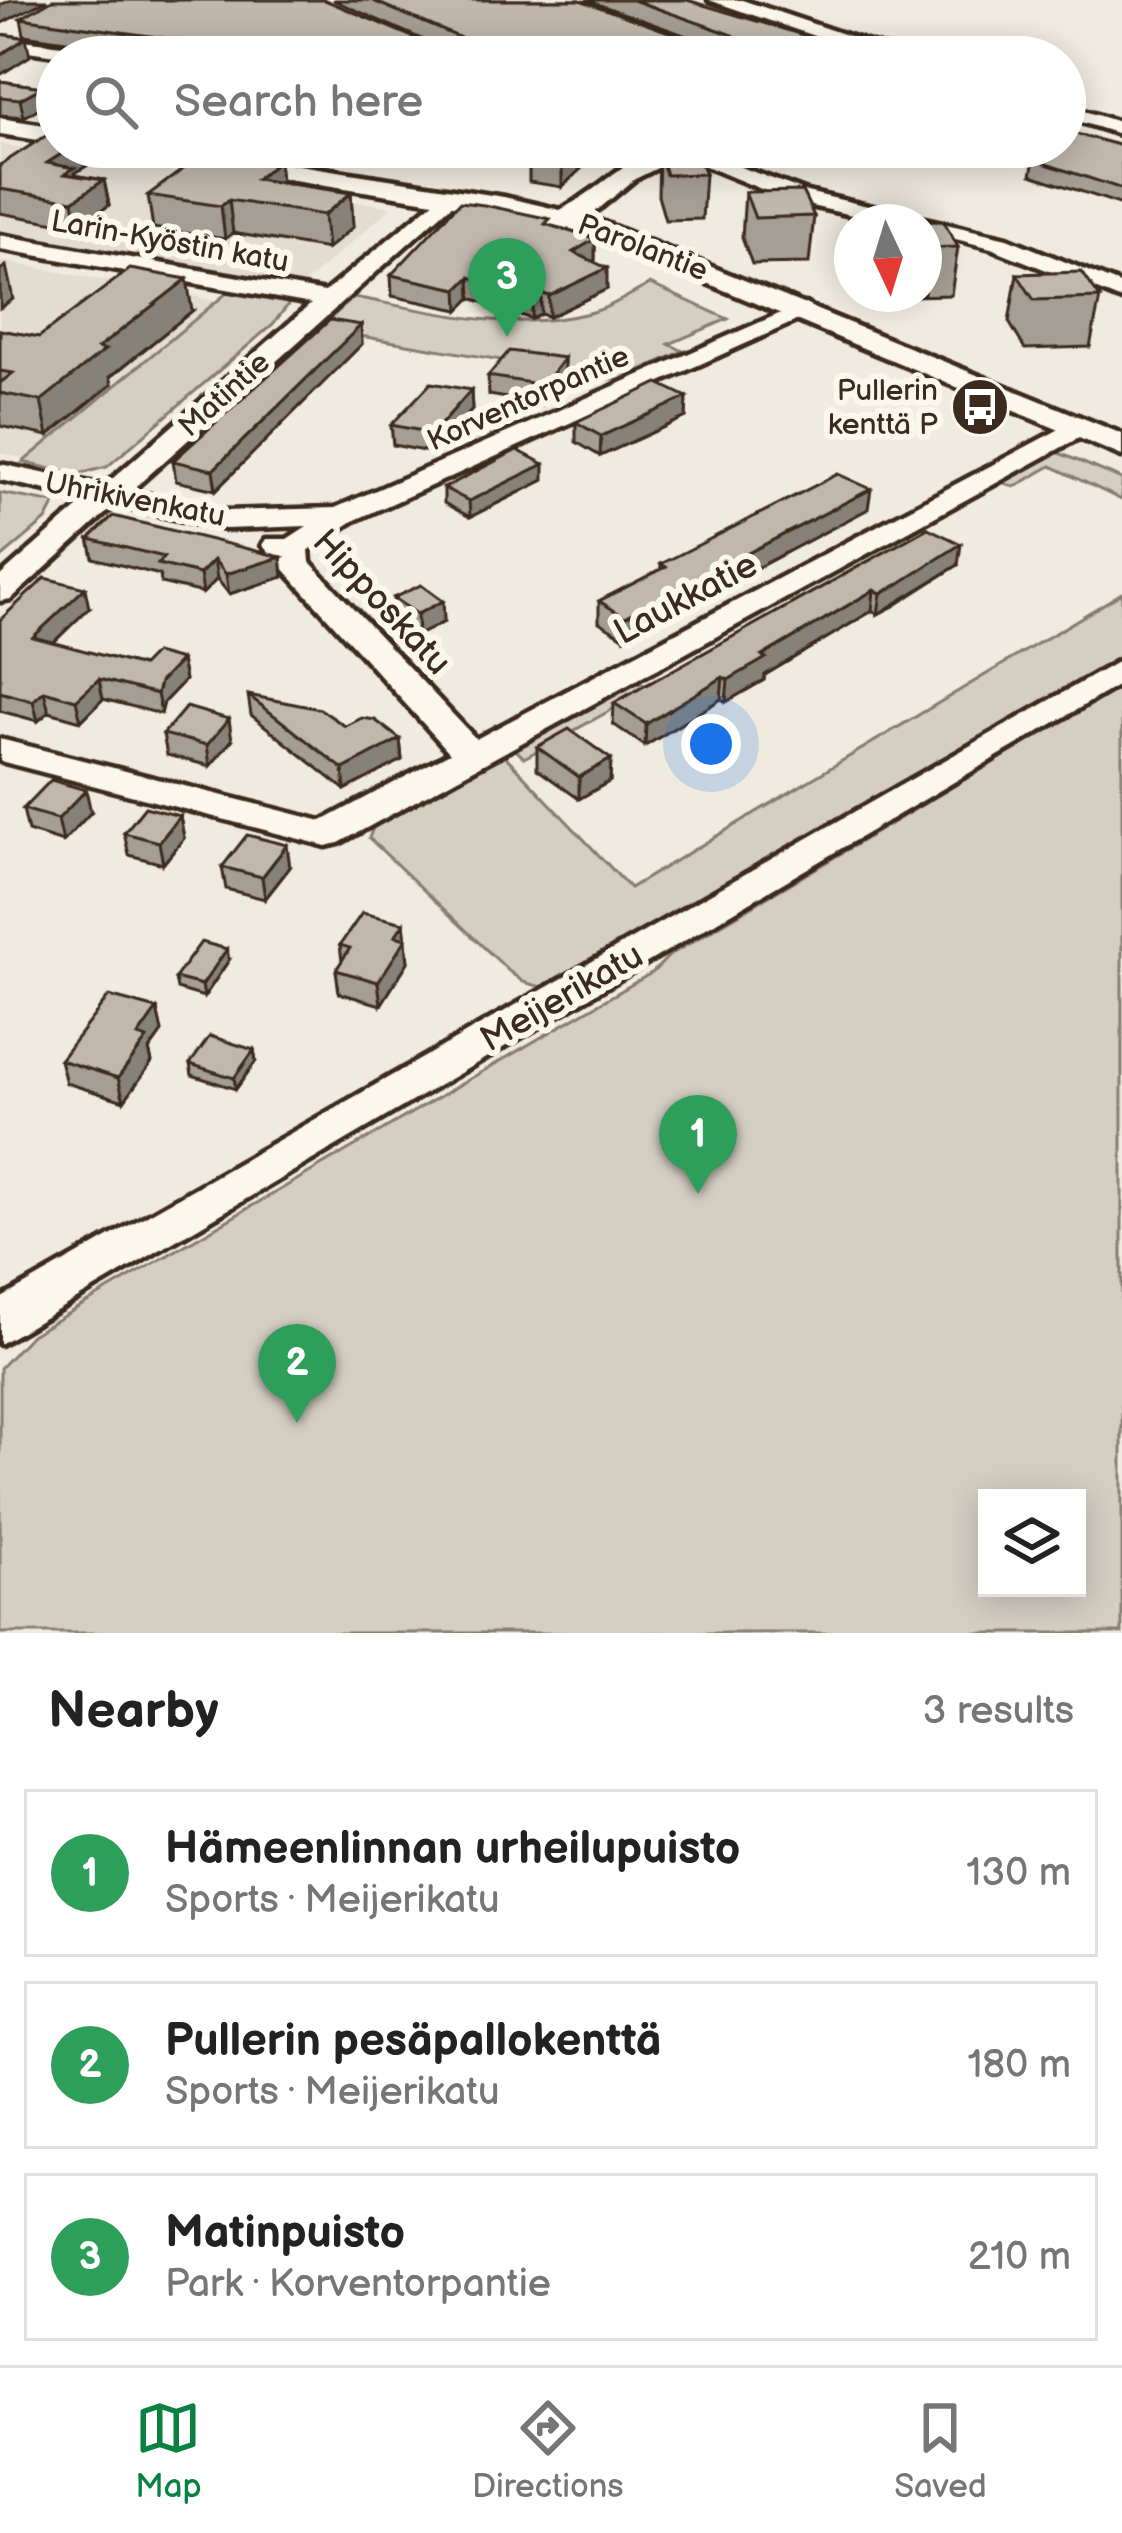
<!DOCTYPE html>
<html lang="en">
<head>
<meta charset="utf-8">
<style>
  body { margin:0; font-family:"Balsamiq Sans",sans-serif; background:#f2f2f2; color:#222 }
  .controls { position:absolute; right:36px; bottom:36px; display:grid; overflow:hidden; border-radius:0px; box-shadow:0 6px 30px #0003 }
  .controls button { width:108px; height:108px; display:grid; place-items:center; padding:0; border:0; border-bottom:3px solid #e0e0e0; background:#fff; color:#222; font:60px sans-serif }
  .compass { position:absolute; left:834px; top:204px; width:108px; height:108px; border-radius:50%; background:#fff; box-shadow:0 6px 30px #0003; rotate:176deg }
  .you { position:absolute; left:711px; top:744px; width:42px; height:42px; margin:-30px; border:9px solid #fff; border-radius:50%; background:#1a73e8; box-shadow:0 0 0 18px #1a73e833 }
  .badge { display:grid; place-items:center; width:78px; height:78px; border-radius:50%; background:#0b8043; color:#fff; font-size:39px; font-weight:700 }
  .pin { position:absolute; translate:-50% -99px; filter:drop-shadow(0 3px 6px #0008) }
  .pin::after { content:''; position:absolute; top:63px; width:42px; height:36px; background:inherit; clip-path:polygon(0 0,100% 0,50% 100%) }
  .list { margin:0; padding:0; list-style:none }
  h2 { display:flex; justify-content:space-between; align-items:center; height:156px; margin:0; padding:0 48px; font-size:51px }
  h2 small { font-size:39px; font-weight:400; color:#767676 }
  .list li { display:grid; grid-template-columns:78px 1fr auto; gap:36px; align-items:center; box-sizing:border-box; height:168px; margin:0 24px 24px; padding:0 24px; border:3px solid #e0e0e0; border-radius:0px }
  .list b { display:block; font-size:45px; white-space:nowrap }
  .list p { margin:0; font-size:39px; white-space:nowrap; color:#767676 }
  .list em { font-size:39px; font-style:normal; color:#767676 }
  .icon { flex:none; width:66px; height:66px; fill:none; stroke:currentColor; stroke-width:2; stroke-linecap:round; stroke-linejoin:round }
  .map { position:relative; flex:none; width:1122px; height:1633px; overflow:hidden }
  .search { position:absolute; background:#fff; box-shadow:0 6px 30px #0003; left:36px; right:36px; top:36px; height:132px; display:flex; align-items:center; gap:30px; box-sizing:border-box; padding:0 42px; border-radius:66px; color:#767676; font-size:45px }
  .sheet { height:732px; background:#fff }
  nav { display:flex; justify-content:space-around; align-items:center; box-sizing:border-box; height:168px; border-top:3px solid #e0e0e0; background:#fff; font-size:33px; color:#767676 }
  nav a { display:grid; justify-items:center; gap:6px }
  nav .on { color:#0b8043 }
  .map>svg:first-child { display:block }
</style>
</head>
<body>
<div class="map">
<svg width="1122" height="1633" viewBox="0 0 1122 1633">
  <rect width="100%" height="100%" fill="#f0ebe0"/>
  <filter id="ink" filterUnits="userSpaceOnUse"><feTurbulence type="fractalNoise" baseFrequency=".00833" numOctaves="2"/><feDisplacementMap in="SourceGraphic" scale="24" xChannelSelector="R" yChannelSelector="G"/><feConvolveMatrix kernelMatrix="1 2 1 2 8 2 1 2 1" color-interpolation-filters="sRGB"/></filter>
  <g filter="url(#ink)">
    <g fill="#e2dcd1">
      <polygon points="0,144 392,207 304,284 0,231"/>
      <polygon points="0,261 218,301 26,459 0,453"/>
    </g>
    <g fill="#d5cec3" stroke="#887c70" stroke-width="3" fill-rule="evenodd">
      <path d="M650 284 728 319 669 344 683 351 618 380 319 329 354 297C433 312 509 333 589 313 610 308 631 294 650 284Z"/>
      <polygon points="229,291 291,301 273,324 107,467 75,475 23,462"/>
      <polygon points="1052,450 1122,479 1122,500 1051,466 1014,487 1005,483 1003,477"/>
      <polygon points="0,493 55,503 46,520 0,559"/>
      <polygon points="1122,593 1122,658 545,988 523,982 510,972 369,838 375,823 499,755 505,756 630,888"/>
      <polygon points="633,682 653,687 524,758 513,747"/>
      <path d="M1122 686V1633H0V1368L31 1335 653 972 670 955ZM987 1498H1077V1588H987Z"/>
    </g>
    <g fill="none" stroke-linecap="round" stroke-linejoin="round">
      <defs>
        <g id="minor">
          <polygon points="0,37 109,51 118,57 69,57 0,47"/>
          <polygon points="1065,105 1122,123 1122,135 1065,117"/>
          <polygon points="659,147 688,147 807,192 1007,238 1122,285 1122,300 991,248 924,231 924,222 883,222 793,202"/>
          <polygon points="448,190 456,191 456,201 131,491 225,511 335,508 797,306 806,304 818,311 353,521 309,550 310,562 476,739 1071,423 1091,423 1095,429 339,843 326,846 0,761 0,739 322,821 450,753 262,545 266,539 287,539 307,526 225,529 115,505 11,599 0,601 0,576 88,499 0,480 0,464 104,486 311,304 0,249 0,235 325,292"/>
          <polygon points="1122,659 1122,683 0,1344 0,1299"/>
        </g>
        <g id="major">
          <polygon points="709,0 742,0 911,57 876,57"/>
          <polygon points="0,118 57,127 57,143 0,134"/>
          <path d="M122 147H184L504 197 560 210C619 180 622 147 700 147L635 179 589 217 1122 434V456L587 233 504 213 135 155Z"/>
        </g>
      </defs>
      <use href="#minor" stroke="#3b2a1e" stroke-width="9"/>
      <use href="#major" stroke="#3b2a1e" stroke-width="9"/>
      <use href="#minor" fill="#fbf7ec" fill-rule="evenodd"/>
      <use href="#major" fill="#fbf7ec" fill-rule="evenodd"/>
    </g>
    <g fill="#a59e95" stroke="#3b2a1e" stroke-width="3">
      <polygon points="333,0 580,0 706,43 586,0 687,0 848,57 177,57 24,35 21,18 433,44"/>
      <polygon points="0,81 42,87 45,105 24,117 0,115"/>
      <polygon points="1122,146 1122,205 1031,175 1033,165 1014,158 1016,147"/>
      <polygon points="529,147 591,147 591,159 562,187 529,182"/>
      <polygon points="659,152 705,174 702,219 665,220 658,196"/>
      <polygon points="279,161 281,183 351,193 353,227 327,249 233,233 225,239 153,228 148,195"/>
      <polygon points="91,163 75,173 75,175 104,180 109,205 78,227 0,213 0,165"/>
      <polygon points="745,192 814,216 809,263 752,264 742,238"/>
      <polygon points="924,222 958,247 951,295 912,296 911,294 924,294"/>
      <polygon points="550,226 595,239 595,260 592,261 607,289 549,317 541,314 532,319 471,298 459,310 392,296 391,275"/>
      <polygon points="1017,274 1100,298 1090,347 1025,349 1009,322"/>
      <polygon points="192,311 110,377 112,384 48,436 0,426 0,330 39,337"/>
      <polygon points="361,325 362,344 216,490 176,481 173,461"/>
      <polygon points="564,358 564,378 543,404 489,395 488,376"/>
      <polygon points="471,390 472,410 434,453 393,445 391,425"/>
      <polygon points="687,397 686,417 600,456 576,442 576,422"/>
      <polygon points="544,480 470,517 444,503 444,488"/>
      <polygon points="868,509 625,638 599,622 599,601 661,569 661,564"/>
      <polygon points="928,528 958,565 894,606 878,614 872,611 765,675 764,680 726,702 721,699 645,746 613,724 614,703"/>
      <polygon points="89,539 281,557 283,577 229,594 217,579 203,593 161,583 160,575 93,558"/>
      <polygon points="393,598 443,601 444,622 418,635 395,619"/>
      <polygon points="89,608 53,643 142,666 181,660 185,680 164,702 161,714 103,699 81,721 49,712 38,721 0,711 0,620"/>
      <polygon points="248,695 345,726 400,739 402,760 345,790 251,715"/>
      <polygon points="163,734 232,740 210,766 167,755"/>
      <polygon points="537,747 611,759 610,781 579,799 537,769"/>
      <polygon points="23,809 91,812 63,842 28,831"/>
      <polygon points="180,816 184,838 163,864 129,855 124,833"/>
      <polygon points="222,867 290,867 265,899 226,889"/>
      <polygon points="404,923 408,962 381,1005 339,993 336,970 342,961 340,945"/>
      <polygon points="229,960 204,997 177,989 175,978"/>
      <polygon points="157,1009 162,1032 149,1050 152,1062 124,1101 66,1083 60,1060"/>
      <polygon points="254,1050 256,1061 236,1089 192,1075 190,1064"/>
    </g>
    <g fill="#868179" stroke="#3b2a1e" stroke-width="3">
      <polygon points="11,0 47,0 0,24 0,5"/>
      <polygon points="26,38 30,56 0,75 0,55"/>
      <polygon points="485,41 486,57 465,57"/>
      <polygon points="849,49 848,57 826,57"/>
      <polygon points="42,87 45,105 24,117 20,99"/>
      <polygon points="72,147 88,147 91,163 75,173 78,193 47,163"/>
      <polygon points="562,147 591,147 591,159 562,187"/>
      <polygon points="279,161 282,193 256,179"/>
      <polygon points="104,180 109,205 78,227 73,201"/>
      <polygon points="351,193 353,227 327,249 324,215"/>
      <polygon points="229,200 233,233 225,239 221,206"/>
      <polygon points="595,239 595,260 573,273 573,252"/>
      <polygon points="6,266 13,299 0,308 0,270"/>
      <polygon points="607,268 607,289 549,317 549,296"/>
      <polygon points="470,277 471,298 459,310 458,289"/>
      <polygon points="187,279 192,311 110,377 112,384 48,436 41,401 98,348"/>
      <polygon points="541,293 541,314 532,319 532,298"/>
      <polygon points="361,325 362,344 216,490 213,470"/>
      <polygon points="564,358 564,378 543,404 543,385"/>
      <polygon points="471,390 472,410 434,453 433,433"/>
      <polygon points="687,397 686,417 600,456 601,436"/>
      <polygon points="544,464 544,480 470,517 469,501"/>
      <polygon points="871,489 868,509 625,638 625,617"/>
      <polygon points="961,544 958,565 878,614 881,593"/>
      <polygon points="281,557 283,577 229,594 226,574"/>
      <polygon points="214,560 217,579 203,593 200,574"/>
      <polygon points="85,588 89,608 38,657 33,637"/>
      <polygon points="874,590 872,611 765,675 764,680 726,702 728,680 762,656"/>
      <polygon points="443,601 444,622 418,635 417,614"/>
      <polygon points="181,660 185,680 164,702 161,714 157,694 160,682"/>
      <polygon points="723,677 721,699 645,746 646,724"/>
      <polygon points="99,679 103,699 81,721 76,700"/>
      <polygon points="44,691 49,712 38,721 33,701"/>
      <polygon points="229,719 232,740 210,766 207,745"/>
      <polygon points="400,739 402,760 345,790 343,769"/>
      <polygon points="611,759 610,781 579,799 579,777"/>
      <polygon points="86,790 91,812 63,842 58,819"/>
      <polygon points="180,816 184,838 163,864 159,842"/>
      <polygon points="287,845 290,867 265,899 262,877"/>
      <polygon points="404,923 408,962 381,1005 378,982 395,936"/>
      <polygon points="227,949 229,960 204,997 202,985"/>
      <polygon points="157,1009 162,1032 149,1050 152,1062 124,1101 118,1078 138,1036"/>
      <polygon points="254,1050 256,1061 236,1089 234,1078"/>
    </g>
    <g fill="#c0b8ad" stroke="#3b2a1e" stroke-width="3">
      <polygon points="52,0 325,0 429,44 456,44 461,38 371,0 580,0 702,44 736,40 733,35 633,0 687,0 849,49 826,57 527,57 485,41 465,57 301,57 21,18"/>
      <polygon points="0,34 26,38 0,55"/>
      <polygon points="0,81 42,87 20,99 0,97"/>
      <polygon points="1065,131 1122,146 1122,189 1034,160 1048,154 1026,147 1065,147"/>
      <polygon points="50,133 57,134 57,147 72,147 47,163 74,168 65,174 104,180 73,201 0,189 0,165"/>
      <polygon points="209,150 279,161 256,179 351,193 324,215 229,200 221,206 148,195"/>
      <polygon points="696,151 705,174 666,175 659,152"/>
      <polygon points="802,191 814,216 755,218 745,192"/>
      <polygon points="460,202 484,205 550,219 545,224 595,239 573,252 607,268 549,296 541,293 532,298 470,277 458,289 391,275"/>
      <polygon points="943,221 958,247 924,248 924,222 902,222"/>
      <polygon points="130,269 187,279 98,348 105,350 41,401 0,393 0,383 13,373 0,371 0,330 39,337"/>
      <polygon points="1082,272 1100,298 1034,300 1017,274"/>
      <polygon points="330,320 361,325 213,470 173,461"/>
      <polygon points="509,351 564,358 543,385 488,376"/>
      <polygon points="431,383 471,390 433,433 391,425"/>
      <polygon points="658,383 687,397 601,436 576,422"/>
      <polygon points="517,450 544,464 469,501 444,488"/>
      <polygon points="838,474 871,489 625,617 599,601 666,567 661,564"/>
      <polygon points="113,516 281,557 226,574 214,560 200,574 158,564 164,557 89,539"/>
      <polygon points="928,528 961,544 897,585 881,593 874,590 762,656 766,658 728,680 723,677 646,724 614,703"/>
      <polygon points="45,578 85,588 33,637 142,666 155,653 181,660 160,682 157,694 99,679 76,700 44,691 33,701 0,692 0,620"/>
      <polygon points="421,585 443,601 417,614 393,598"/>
      <polygon points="248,695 320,709 345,726 362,718 375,720 400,739 343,769"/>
      <polygon points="186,707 229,719 207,745 163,734"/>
      <polygon points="569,729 611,759 579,777 537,747"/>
      <polygon points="51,780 86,790 58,819 23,809"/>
      <polygon points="145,807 180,816 159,842 124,833"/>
      <polygon points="247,835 287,845 262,877 222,867"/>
      <polygon points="362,913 404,923 395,936 406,939 378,982 336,970 350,948 340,945"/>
      <polygon points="201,942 227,949 202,985 175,978"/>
      <polygon points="109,996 157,1009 138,1036 147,1039 118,1078 60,1060"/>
      <polygon points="210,1036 254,1050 234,1078 190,1064"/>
    </g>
  </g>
  <defs>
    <symbol id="bus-disc" viewBox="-11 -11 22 22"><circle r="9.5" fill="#3b2a1e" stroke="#fbf7ec"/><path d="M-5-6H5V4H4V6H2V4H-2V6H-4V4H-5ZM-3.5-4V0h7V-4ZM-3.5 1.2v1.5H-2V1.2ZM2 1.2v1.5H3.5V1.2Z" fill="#fff"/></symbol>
  </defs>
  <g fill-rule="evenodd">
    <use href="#bus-disc" x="947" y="374" width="66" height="66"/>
  </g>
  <g text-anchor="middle" stroke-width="12" stroke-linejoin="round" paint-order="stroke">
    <g font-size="30" fill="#3b2a1e" stroke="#fbf7ec">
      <text transform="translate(170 241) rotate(10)" y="10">Larin-Kyöstin katu</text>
      <text transform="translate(643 247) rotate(21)" y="10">Parolantie</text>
      <text transform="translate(224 394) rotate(-42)" y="10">Matintie</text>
      <text transform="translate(528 398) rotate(-24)" y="10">Korventorpantie</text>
      <text transform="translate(135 499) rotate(11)" y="10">Uhrikivenkatu</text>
    </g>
    <g font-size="30" fill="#3b2a1e" stroke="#fbf7ec" text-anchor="end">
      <text x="938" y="400">Pullerin<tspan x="938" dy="34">kenttä P</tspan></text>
    </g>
    <g font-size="36" fill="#3b2a1e" stroke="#fbf7ec">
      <text transform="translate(685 597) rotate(-28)" y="13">Laukkatie</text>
      <text transform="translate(383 601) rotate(47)" y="13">Hipposkatu</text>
      <text transform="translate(561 996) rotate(-30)" y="13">Meijerikatu</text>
    </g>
  </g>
</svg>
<div class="controls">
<button><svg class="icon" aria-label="layers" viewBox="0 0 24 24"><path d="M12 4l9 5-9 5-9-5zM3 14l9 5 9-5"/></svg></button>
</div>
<svg class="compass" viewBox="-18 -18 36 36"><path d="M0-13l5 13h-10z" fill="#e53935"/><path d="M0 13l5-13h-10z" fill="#767676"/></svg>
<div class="you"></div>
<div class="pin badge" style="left:698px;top:1194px;background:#2e9e5b">1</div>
<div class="pin badge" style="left:297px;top:1423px;background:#2e9e5b">2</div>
<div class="pin badge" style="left:507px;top:337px;background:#2e9e5b">3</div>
<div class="search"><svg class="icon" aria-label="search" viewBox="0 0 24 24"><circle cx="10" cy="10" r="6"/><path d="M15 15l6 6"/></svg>Search here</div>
</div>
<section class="sheet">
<h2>Nearby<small>3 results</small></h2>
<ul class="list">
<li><span class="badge" style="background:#2e9e5b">1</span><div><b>Hämeenlinnan urheilupuisto</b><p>Sports · Meijerikatu</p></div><em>130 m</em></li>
<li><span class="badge" style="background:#2e9e5b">2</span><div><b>Pullerin pesäpallokenttä</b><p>Sports · Meijerikatu</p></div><em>180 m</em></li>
<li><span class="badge" style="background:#2e9e5b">3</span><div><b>Matinpuisto</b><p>Park · Korventorpantie</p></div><em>210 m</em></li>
</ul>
</section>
<nav>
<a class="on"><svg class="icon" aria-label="map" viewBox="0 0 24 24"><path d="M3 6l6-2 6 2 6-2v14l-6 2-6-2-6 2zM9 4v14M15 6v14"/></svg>Map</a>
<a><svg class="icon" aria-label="directions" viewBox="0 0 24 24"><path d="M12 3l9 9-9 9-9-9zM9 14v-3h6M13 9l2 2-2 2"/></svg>Directions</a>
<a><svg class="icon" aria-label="saved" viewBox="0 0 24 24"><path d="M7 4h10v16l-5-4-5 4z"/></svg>Saved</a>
</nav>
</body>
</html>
